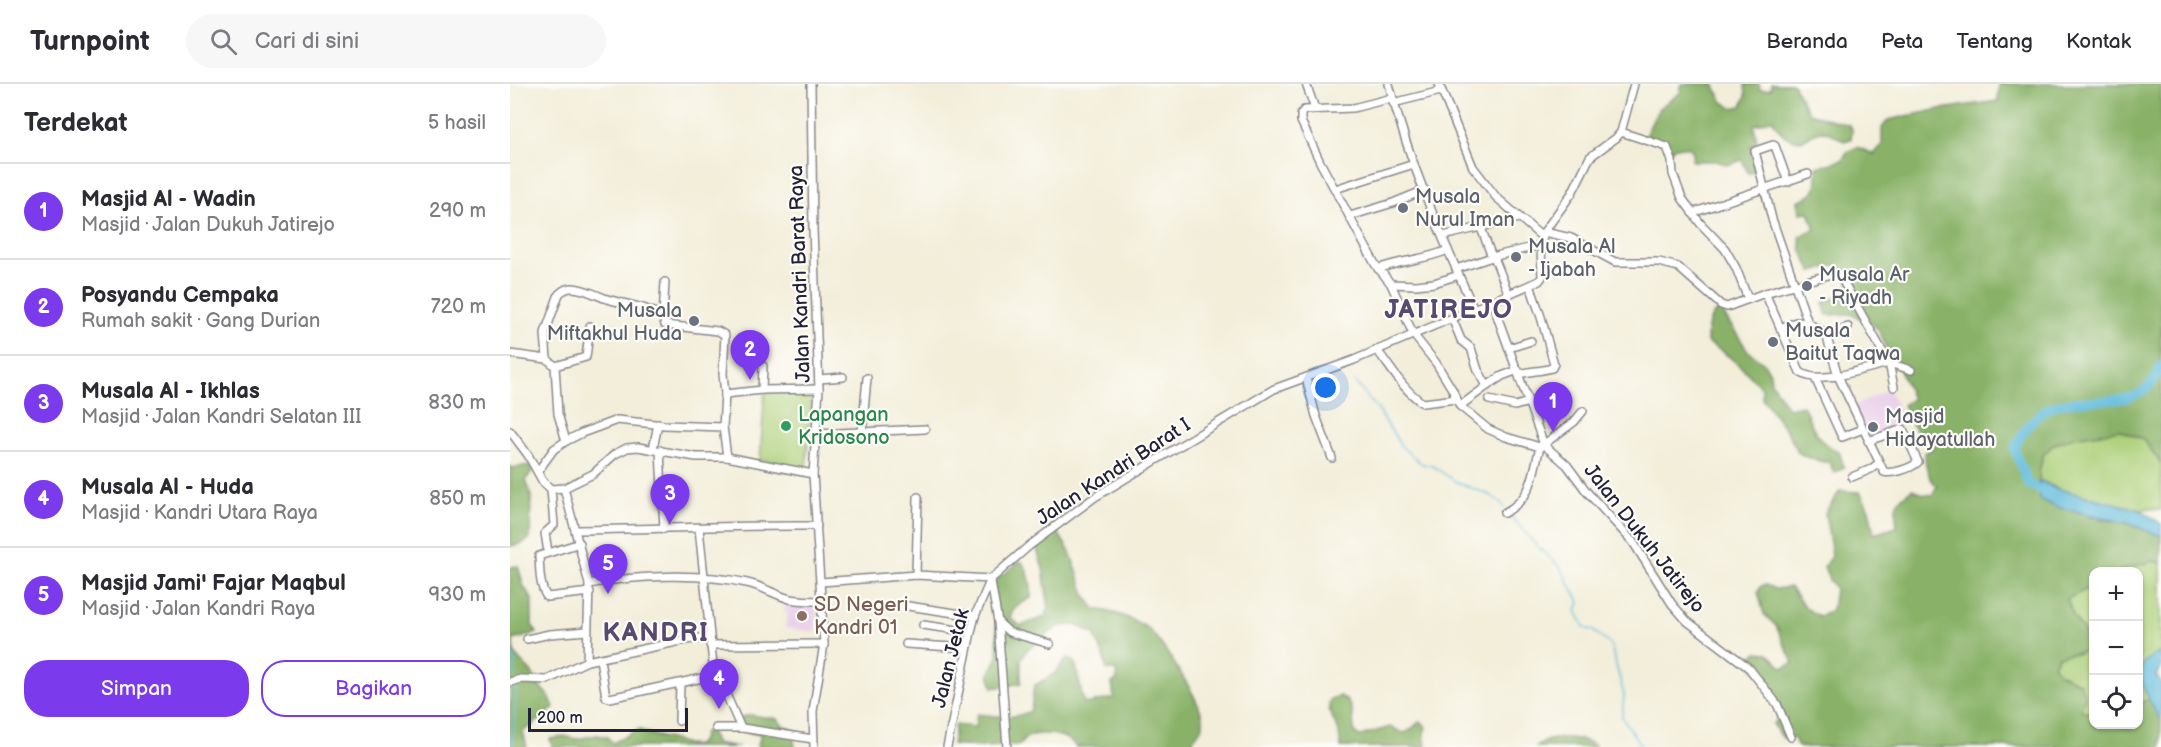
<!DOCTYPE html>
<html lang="id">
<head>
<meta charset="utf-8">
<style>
  body { margin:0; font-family:"Balsamiq Sans",sans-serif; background:#f7f7f7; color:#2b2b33 }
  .controls { position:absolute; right:18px; bottom:18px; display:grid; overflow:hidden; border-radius:12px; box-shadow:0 2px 4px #0004 }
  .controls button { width:54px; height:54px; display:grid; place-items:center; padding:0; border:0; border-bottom:2px solid #e1e1e2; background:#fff; color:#2b2b33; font:30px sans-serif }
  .scale { position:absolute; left:18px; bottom:15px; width:160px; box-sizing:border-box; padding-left:6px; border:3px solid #22223b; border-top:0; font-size:16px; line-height:21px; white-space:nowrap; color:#22223b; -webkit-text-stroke:4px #fdfcf7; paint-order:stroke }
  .you { position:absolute; left:816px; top:304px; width:21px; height:21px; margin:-15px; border:4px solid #fff; border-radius:50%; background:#1a73e8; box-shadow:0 0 0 9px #1a73e833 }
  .badge { display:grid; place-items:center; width:39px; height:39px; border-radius:50%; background:#7c3aed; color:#fff; font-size:20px; font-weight:700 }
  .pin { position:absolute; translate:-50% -50px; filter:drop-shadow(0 2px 3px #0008) }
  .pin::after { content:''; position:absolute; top:32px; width:21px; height:18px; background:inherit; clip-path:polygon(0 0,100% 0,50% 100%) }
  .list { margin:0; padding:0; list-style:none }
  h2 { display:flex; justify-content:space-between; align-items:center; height:78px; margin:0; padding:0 24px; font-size:26px }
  h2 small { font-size:20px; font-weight:400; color:#7c7c81 }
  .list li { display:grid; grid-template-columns:39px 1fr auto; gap:18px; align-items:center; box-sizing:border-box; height:96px; padding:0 24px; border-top:2px solid #e1e1e2 }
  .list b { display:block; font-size:22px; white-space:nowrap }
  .list p { margin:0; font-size:20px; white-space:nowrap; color:#7c7c81 }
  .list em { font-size:20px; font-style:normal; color:#7c7c81 }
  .actions { display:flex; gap:12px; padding:18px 24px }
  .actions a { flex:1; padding:14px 0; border:2px solid #7c3aed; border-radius:24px; text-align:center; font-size:21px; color:#7c3aed }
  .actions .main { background:#7c3aed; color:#fff }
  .icon { flex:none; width:33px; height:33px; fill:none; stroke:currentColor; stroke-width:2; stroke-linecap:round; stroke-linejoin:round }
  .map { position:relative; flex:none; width:1651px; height:663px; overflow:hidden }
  header { display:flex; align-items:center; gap:36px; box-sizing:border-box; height:84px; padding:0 30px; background:#fff; border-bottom:2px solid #e1e1e2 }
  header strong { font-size:28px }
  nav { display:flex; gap:33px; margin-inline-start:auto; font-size:21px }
  .search { width:420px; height:54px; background:#f7f7f7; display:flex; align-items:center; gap:15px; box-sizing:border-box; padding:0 21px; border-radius:33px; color:#7c7c81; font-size:22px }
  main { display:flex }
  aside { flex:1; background:#fff }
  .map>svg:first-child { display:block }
</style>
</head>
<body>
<header>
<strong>Turnpoint</strong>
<div class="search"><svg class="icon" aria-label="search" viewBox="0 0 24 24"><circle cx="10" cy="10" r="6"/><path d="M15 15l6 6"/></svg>Cari di sini</div>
<nav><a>Beranda</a><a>Peta</a><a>Tentang</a><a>Kontak</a></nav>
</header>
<main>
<aside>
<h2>Terdekat<small>5 hasil</small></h2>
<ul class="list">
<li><span class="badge">1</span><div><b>Masjid Al - Wadin</b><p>Masjid · Jalan Dukuh Jatirejo</p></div><em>290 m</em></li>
<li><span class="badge">2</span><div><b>Posyandu Cempaka</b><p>Rumah sakit · Gang Durian</p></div><em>720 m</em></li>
<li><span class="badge">3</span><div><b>Musala Al - Ikhlas</b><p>Masjid · Jalan Kandri Selatan III</p></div><em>830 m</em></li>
<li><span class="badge">4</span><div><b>Musala Al - Huda</b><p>Masjid · Kandri Utara Raya</p></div><em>850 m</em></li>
<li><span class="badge">5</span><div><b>Masjid Jami' Fajar Maqbul</b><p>Masjid · Jalan Kandri Raya</p></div><em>930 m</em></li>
</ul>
<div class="actions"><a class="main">Simpan</a><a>Bagikan</a></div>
</aside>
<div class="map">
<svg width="1651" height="663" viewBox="0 0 1651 663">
  <rect width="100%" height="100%" fill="#fdfcf7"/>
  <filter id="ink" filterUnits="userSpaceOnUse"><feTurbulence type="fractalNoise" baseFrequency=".0167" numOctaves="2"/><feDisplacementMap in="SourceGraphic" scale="12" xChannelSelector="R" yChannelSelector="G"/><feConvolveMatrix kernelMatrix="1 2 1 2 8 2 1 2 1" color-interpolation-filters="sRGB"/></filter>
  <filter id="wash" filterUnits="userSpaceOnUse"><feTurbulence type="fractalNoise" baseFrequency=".008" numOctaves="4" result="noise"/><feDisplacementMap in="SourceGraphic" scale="24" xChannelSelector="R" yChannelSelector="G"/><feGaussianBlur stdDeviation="1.35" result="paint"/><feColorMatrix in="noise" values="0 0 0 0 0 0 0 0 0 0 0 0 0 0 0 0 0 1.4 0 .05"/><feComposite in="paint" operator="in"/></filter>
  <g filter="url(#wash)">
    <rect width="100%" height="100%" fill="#f3eeda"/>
    <g fill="#ebd1ec">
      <polygon points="1379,305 1396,339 1359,355 1342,323"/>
      <polygon points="277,515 306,519 306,548 275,544 278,529 274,527"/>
    </g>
    <g fill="#accf78" stroke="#67785a" stroke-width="1.5">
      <polygon points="255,305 302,308 296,384 250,376"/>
      <path d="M1609 346 1633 355 1651 379V426L1641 424 1631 426 1551 406 1529 396C1529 389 1529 379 1533 372 1543 351 1588 348 1609 346Z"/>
      <path d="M1642 477 1651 479V568C1624 580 1627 592 1639 615L1629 620 1628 488H1608Z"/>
      <polygon points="1583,502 1583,628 1580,630 1571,626 1570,599 1549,589 1543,581 1548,572 1558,569 1568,570 1575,549 1563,532 1557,515"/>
    </g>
    <g fill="#89b268" stroke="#566a52" stroke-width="1.5">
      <path d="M1171 0H1204L1212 17 1222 24 1232 22 1236 12 1235 0H1249L1250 6 1261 5V0H1283L1299 29 1339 41 1342 45 1341 55 1334 57C1327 53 1320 47 1312 47 1304 47 1298 55 1291 56 1276 58 1268 45 1262 35L1244 41 1247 58 1240 62 1245 88 1238 89 1232 76 1218 81 1206 77H1182L1183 67 1177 63H1165L1161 67C1157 57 1145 55 1135 52L1149 24 1170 9Z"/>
      <path d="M1489 0H1651V379L1633 355 1609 346 1564 353 1544 360 1533 371 1530 385 1528 406 1582 433 1617 439 1651 452V479L1642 477 1608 487 1584 488 1583 502 1557 515 1563 532 1575 549 1577 566C1567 570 1558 569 1548 572L1543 581 1549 589 1570 599 1575 613 1571 626 1580 630 1583 628 1584 640H1628L1629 620 1639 615 1651 636V663H1288L1284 654H1273L1263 640 1273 630C1266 610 1251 593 1238 577L1247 568 1258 569 1273 584 1283 579 1266 542 1254 530 1248 508 1251 502 1256 501 1265 505 1280 503C1289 515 1295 527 1310 532L1322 526 1325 504 1319 496 1314 482 1322 471 1315 429 1330 407 1350 408 1359 425 1364 450 1387 443C1385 420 1383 418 1403 405L1412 410 1422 411 1427 402C1417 393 1416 382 1414 369L1424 364 1417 346 1406 348 1393 321 1402 315 1390 286 1380 273 1369 247 1363 240 1340 230 1317 231 1313 219 1341 206 1337 194 1327 181 1302 188 1291 165 1290 152 1305 145 1299 128 1290 129 1288 117C1309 108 1307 105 1307 83L1332 76 1337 68 1347 63 1364 70 1372 61V44L1378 36 1431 25 1488 17Z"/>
      <path d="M1210 225 1238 267 1254 279 1260 289 1261 298 1278 324 1293 321C1302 340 1306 360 1329 367L1334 383 1324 389 1319 378H1313L1294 372 1288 368 1277 347 1252 314V305C1236 286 1219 270 1197 258 1197 245 1198 232 1210 225Z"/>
      <polygon points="19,381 22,387 16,396 21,412 20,454 11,460 0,462 0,382 2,384"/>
      <path d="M547 447 560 468 576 513 585 525C604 528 621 533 637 544 650 554 696 624 693 640 692 647 682 656 678 663H566C558 650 530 646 516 654 513 656 512 659 510 661L471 663 442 661 445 641 465 643 467 630C484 632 507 636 521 626L524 602 545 589 557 574 565 578 574 620 604 614 602 599 607 596 606 586H597L592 568 584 550 567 541 549 542 517 566 511 575V599L483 604 479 590 488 573 484 497 511 477C520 488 522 500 521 514 511 519 503 523 500 534L511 542 534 533 539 525 533 485 526 462Z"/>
      <path d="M8 482 14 503 22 515V541L27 549 3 556C3 575 11 576 21 588 24 591 26 596 28 600 36 611 39 609 44 623 35 633 24 640 13 647L17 663H0V483Z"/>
      <path d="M830 612C845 618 842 637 845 650L850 652 880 643 894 649 899 647 910 637 914 640 916 644 914 649 916 663H831C829 657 830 654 829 649 827 638 815 628 820 616Z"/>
      <polygon points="240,631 268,635 272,641 282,645 285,663 247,663 251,651 237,648 230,638 232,633"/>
      <path d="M129 645C145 654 152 652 167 657 174 659 179 663 186 661 192 659 193 653 194 648H201L205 659 229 663H42L40 655 54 652 66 655 87 651 97 653 103 659Z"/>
      <path d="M1050 654C1062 654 1077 654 1086 663H1025L1038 656Z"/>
    </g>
    <g fill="#5ebbdc" stroke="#406e8c" stroke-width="1.5">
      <polygon points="1529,396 1544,404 1631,426 1651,440 1651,452 1617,439 1546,423 1529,415"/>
      <path d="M1651 568V584L1646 591 1651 599V636C1645 630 1643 622 1639 615 1627 592 1624 579 1651 568Z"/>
    </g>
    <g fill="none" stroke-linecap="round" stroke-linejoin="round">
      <g stroke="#5ebbdc" stroke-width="1.5">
        <polyline points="844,297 869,327 891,362 912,380 923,382 946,398 980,411 990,418 995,424"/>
        <polyline points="999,430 1026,461 1050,483 1070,519 1066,527 1075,544 1082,546 1101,561 1114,611 1112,633 1132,663"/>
        <polyline points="0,567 4,572 5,593"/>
        <polyline points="2,663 6,615 5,598"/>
      </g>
      <path stroke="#5ebbdc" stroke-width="9" d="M1539 410 1518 400 1504 364C1514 347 1524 329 1544 322 1584 308 1634 333 1651 281"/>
    </g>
  </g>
  <g filter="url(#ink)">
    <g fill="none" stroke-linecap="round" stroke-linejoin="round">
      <defs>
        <g id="minor">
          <polyline points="301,0 303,145 309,305 303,390 314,560 303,627 304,663"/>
          <polyline points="796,0 805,25"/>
          <path d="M879 0C899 78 931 152 964 225"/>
          <polyline points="929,0 963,83 986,113 1032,153"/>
          <polyline points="882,14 843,24 794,26 791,30 791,37 810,78 865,180 881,200 903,250 926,279 942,305 950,322 978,345 996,353 1030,363"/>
          <polyline points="883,19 931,7"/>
          <polyline points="1111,48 1157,63 1162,77 1163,90 1172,114 1190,139 1215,165 1226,184 1238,215"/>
          <polyline points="1278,98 1265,62 1263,61 1245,67 1262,135 1298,239 1316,250 1338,243"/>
          <polyline points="825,105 904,80"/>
          <polyline points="1182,129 1298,90"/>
          <polyline points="840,132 883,119 915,106"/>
          <polyline points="971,144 982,173"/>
          <polyline points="1034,148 1061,154 1105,178 1149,178 1168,183 1211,221 1217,223 1255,209 1325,189 1329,190 1379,279 1401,286"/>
          <polyline points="933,152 1009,134"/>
          <polyline points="984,173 999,211"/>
          <path d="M868 185C891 176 915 176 938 166"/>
          <polyline points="946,185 982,173 1031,161"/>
          <polyline points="155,198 153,233 155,241 208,247 215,251 213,290 215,310 252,306"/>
          <polyline points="881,200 906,201 924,199 949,191"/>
          <path d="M1255 209 1290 288C1302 296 1315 293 1328 292L1374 388C1383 390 1400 385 1408 378L1393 345 1358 357"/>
          <polyline points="982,218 1034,361 1057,381 1077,408 1123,458 1162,520 1177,537 1239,584 1267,620 1281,653"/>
          <polyline points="942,234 951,256 961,264 968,286 977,302 950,322"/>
          <polyline points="1270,244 1286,238 1298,239"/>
          <polyline points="1316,250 1328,292 1379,279 1384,303"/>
          <polyline points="999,264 1021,257"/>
          <path d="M867 266C881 284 894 307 913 319L946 315"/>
          <polyline points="0,270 37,275"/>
          <polyline points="45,282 76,273 80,242"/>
          <polyline points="253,282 252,306 309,305"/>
          <path d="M1009 290C1020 287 1032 287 1042 284L1044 280 1031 233 1020 201"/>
          <polyline points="796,294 806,332 822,374"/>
          <polyline points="1305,294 1332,353 1353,345"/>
          <polyline points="309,295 333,293"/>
          <polyline points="977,302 992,292 1008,286"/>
          <polyline points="979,316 1005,322 1019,318"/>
          <polyline points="213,343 215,310"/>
          <polyline points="0,347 18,371 33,398 41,405 54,404 79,500 77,577 176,556 199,553"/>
          <polyline points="352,349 357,294"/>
          <polyline points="306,350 415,345"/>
          <path d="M56 357 48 330 45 282 37 275 35 249 49 210C52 207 57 204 62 204 73 204 84 210 94 214 115 221 134 221 153 233"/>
          <polyline points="143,365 148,340"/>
          <polyline points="150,366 154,445"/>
          <polyline points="28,387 44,365 56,357 72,349 107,336 154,341 213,343 217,373"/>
          <polyline points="1342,393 1361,385 1369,379"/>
          <polyline points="54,404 83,390 105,370 117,364 128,363 186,373 217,373 303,390"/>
          <path d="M994 429C1024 413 1022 392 1030 363L1064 338 1073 327"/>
          <polyline points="189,444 203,581 230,642 232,644 303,655"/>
          <path d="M67 446C147 445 227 441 307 442"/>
          <path d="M70 459 29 472C30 485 29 502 37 513L80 508"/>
          <polyline points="38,468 35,449 44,441 41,405"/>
          <polyline points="406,491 408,413"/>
          <polyline points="311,498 406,491 481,495 519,462 585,413 764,305 844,276 1029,197 1032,193 1031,161 1034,148 1062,109 1080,73 1106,54 1111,48 1124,0"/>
          <polyline points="481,498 488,538 499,548 540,560"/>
          <path d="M79 500C125 491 191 489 237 499 252 502 265 511 280 515 291 517 301 517 312 517"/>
          <polyline points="398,522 465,532"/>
          <polyline points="488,538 497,663"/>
          <polyline points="413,541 461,548"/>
          <polyline points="17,555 40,550 77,547"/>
          <polyline points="396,560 457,564"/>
          <polyline points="200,561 314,560"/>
          <polyline points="90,575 96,613 100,614 206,591"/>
          <polyline points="0,598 11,595 37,596 77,577"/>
          <polyline points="169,637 170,600"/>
          <polyline points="206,644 232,644"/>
          <polyline points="437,663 461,548 465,532 481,495"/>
        </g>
      </defs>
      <use href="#minor" stroke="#8a888a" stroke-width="10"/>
      <use href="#minor" stroke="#fff" stroke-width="7"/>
    </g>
  </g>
  <g fill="#6b7280" stroke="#fdfcf7" stroke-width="2">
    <circle cx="893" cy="124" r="6"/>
    <circle cx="1006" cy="173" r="6"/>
    <circle cx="1297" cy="202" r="6"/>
    <circle cx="184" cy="237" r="6"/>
    <circle cx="1263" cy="258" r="6"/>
    <circle cx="1363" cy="343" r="6"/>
  </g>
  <circle fill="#2e9e5b" stroke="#fdfcf7" stroke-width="2" cx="276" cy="342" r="6"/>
  <circle fill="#8d6e63" stroke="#fdfcf7" stroke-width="2" cx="292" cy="532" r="6"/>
  <g text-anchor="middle" stroke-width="4.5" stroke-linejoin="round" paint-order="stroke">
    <g font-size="20" fill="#5b616d" stroke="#fdfcf7" text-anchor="start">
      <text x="905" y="119">Musala<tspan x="905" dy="23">Nurul Iman</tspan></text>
      <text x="1018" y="169">Musala Al<tspan x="1018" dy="23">- Ijabah</tspan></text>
      <text x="1309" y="197">Musala Ar<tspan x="1309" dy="23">- Riyadh</tspan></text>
      <text x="172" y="233" text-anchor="end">Musala<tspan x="172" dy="23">Miftakhul Huda</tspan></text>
      <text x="1275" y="253">Musala<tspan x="1275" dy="23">Baitut Taqwa</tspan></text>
      <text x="1375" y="339">Masjid<tspan x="1375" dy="23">Hidayatullah</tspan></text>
    </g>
    <g font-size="20" fill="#22223b" stroke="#fdfcf7">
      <text transform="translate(289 190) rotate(-92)" y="7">Jalan Kandri Barat Raya</text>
      <text transform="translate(603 387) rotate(-33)" y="7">Jalan Kandri Barat I</text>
      <text transform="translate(1135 454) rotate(52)" y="7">Jalan Dukuh Jatirejo</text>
      <text transform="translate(440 574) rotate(-76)" y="7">Jalan Jetak</text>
    </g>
    <g font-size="20" fill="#27864d" stroke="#fdfcf7" text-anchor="start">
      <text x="288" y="337">Lapangan<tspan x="288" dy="23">Kridosono</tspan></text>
    </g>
    <g font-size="20" fill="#785e54" stroke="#fdfcf7" text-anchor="start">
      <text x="304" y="527">SD Negeri<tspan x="304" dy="23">Kandri 01</tspan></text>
    </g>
    <g font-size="26" font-weight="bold" letter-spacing="1.5" fill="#574a71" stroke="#fdfcf7">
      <text x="939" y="234">JATIREJO</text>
      <text x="146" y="557">KANDRI</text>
    </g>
  </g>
</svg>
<div class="controls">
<button>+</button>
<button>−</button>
<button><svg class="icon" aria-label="locate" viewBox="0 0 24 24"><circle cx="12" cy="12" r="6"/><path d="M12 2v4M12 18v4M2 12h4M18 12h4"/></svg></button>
</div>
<div class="scale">200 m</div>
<div class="you"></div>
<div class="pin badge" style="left:1043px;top:348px">1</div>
<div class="pin badge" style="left:240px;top:296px">2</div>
<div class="pin badge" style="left:160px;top:440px">3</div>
<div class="pin badge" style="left:209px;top:625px">4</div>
<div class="pin badge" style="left:98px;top:510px">5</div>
</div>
</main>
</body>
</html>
